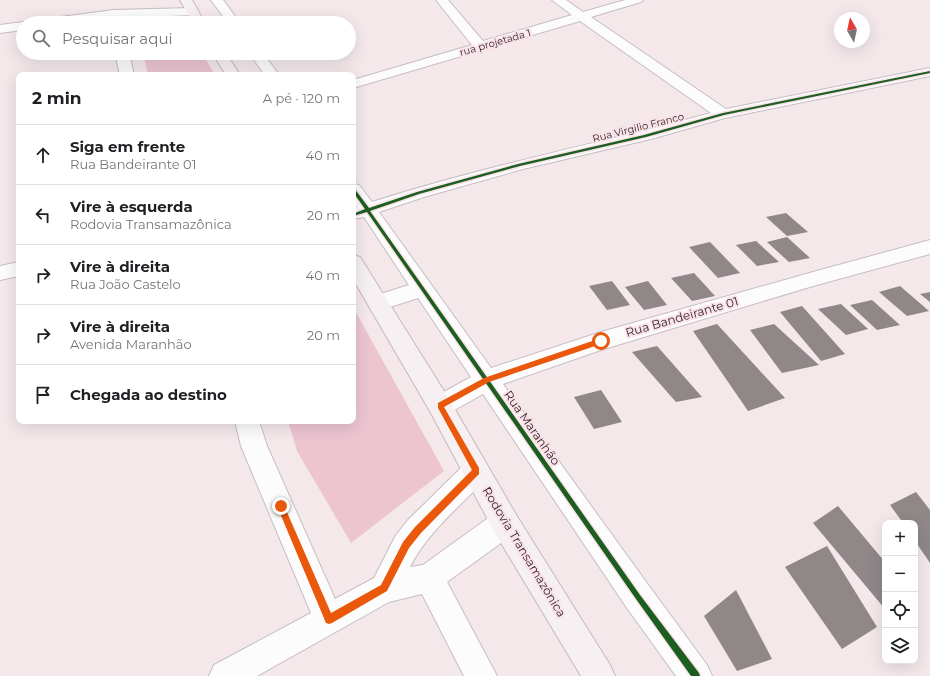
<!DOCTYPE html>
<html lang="pt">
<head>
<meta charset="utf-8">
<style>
  body { margin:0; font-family:Montserrat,sans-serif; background:#f6f6f6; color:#202124 }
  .controls { position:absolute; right:12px; bottom:12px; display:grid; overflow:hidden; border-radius:8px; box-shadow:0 4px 16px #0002 }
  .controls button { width:36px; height:36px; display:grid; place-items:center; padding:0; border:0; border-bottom:1px solid #e0e0e0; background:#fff; color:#202124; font:20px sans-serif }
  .compass { position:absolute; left:834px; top:12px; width:36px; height:36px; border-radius:50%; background:#fff; box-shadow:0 4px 16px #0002; rotate:351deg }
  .stop { position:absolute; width:12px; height:12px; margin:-9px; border:3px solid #ea580c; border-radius:50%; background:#fff }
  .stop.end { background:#ea580c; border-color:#fff; box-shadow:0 1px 4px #0008 }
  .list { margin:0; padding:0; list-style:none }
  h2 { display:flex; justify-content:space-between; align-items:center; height:52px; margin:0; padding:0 16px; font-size:17px }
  h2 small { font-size:13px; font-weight:400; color:#757577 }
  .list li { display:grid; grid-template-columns:26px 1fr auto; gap:12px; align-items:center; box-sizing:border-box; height:60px; padding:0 16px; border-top:1px solid #e0e0e0 }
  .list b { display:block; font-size:15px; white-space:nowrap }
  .list p { margin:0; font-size:13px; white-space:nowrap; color:#757577 }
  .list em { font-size:13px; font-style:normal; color:#757577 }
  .icon { flex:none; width:22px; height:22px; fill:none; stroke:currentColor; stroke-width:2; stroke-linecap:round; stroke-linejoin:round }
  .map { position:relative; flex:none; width:930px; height:676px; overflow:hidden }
  .search { position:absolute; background:#fff; box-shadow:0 4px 16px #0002; left:16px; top:16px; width:340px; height:44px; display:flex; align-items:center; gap:10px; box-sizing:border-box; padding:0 14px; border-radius:22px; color:#757577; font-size:15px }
  .panel { position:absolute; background:#fff; box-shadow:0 4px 16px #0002; left:16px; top:72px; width:340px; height:352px; border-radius:8px }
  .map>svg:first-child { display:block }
</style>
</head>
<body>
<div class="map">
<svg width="930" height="676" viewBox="0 0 930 676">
  <rect width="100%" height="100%" fill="#f4e8eb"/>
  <g fill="#ecc5d1">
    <polygon points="143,53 202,53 215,75 148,75"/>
    <polygon points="353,307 444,471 351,543 297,451 288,421 353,421"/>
  </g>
  <g fill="#908789">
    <polygon points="786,213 808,232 787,236 766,217"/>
    <polygon points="787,237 810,258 789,262 767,242"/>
    <polygon points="756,241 779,262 757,266 736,245"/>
    <polygon points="710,242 740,273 718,278 689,247"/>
    <polygon points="694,273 715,296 692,301 671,278"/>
    <polygon points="612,281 630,305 607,310 589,286"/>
    <polygon points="648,281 667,305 644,310 625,287"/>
    <polygon points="900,286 929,311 907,316 879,292"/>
    <polygon points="930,292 930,302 920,294"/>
    <polygon points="872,300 900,325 877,330 850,305"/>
    <polygon points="841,304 868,329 846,335 818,309"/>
    <polygon points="802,306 845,354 821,361 780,312"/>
    <polygon points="717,324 785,398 748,411 693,331"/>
    <polygon points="774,324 819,365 782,373 750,330"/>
    <polygon points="657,346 702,397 676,402 632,352"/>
    <polygon points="601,390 622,422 594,429 574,397"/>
    <polygon points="916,492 930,510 930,563 915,541 915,523 903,523 890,505"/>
    <polygon points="838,506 885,562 885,609 813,523"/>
    <polygon points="827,546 877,627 842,649 785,567"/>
    <polygon points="736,590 772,659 737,671 704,616"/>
  </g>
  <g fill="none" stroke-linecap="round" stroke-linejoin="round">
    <defs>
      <g id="minor">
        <polygon points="211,0 223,0 240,23 228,23"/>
        <path d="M436 0H448L483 41 572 15 552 0H566L583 12 625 0H643L641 2 591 17 726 109 930 68V76L725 118 651 139 523 169 424 197 379 212 491 368 601 332 813 272 930 240V254L813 286 604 349 503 384 649 586 707 665 712 676H676L627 608 483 394 449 413 440 416 431 413 428 406 431 399 471 377 418 298 378 311 371 309 368 303 371 297 409 285 364 217 353 219V208L357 207 353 202V184L359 185 372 202C483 166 598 144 711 113L580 21 353 88V80L472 45Z"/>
        <polygon points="192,8 196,9 198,12 196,15 114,18 73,23 39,23 41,20 45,19 114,10"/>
        <polygon points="23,22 26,23 23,23 23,30 0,33 0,25"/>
        <polygon points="115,53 129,53 134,75 120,75"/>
        <polygon points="249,53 263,53 279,75 265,75"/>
        <polygon points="19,262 19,276 0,280 0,266"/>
        <path d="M235 421H259L267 446 335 599 374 578 396 535 408 520 467 462 476 459 485 462 489 471 485 480C460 506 426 534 410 567L423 565 495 513 505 509 515 513 519 523 515 533 447 582 497 676H464L422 594 389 602 257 676H209L214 665 311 613 241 446Z"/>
      </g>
      <g id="major">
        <polygon points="180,0 192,0 205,23 193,23"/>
        <polygon points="212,53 226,53 240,75 226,75"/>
        <polygon points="353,255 360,257 449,399 515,513 610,665 615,676 581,676 495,533 431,413 353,279"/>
      </g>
    </defs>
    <use href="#minor" stroke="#c7bdc0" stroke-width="2"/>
    <use href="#major" stroke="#c6b8bc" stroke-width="2"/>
    <use href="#minor" fill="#fdfcfc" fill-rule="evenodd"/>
    <use href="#major" fill="#f7f0f2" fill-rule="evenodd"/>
    <defs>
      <polygon id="cycleway" points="930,71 930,73 724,115 646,137 520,166 419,194 370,211 640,595 699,673 700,676 691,676 636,599 367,212 353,216 353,214 365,209 353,192 353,188 354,188 369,208 417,192 518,164 644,135 723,113"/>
    </defs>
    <use href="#cycleway" stroke="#fae2e8" stroke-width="3"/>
    <use href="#cycleway" fill="#1b5e20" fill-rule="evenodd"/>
  </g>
  <polygon fill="#ea580c" points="601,338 605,341 604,343 489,382 444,407 479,468 479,474 421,533 409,548 387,591 332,623 329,624 326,623 277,506 278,503 283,503 331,613 381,585 403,542 415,527 472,470 438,408 438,403 484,378"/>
  <g text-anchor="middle" stroke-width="4" stroke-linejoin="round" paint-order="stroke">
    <g font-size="10" fill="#33292c" stroke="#fae2e8">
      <text transform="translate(495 42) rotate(-16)" y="4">rua projetada 1</text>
      <text transform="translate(638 127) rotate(-14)" y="4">Rua Virgilio Franco</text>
    </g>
    <g font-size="12" fill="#33292c" stroke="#fae2e8">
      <text transform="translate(682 317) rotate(-16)" y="4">Rua Bandeirante 01</text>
      <text transform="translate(532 428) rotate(55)" y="4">Rua Maranhão</text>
      <text transform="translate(524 552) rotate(59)" y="4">Rodovia Transamazônica</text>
    </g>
  </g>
</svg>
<div class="controls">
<button>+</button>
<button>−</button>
<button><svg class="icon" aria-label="locate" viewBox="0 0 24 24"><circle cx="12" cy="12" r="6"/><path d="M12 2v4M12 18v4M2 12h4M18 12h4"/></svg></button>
<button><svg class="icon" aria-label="layers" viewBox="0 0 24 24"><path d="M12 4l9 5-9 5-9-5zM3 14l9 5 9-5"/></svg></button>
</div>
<svg class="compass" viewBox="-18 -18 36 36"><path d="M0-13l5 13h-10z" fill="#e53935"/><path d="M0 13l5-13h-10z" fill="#757577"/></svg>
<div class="stop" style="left:601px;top:341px"></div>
<div class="stop end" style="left:281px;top:506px"></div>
<div class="search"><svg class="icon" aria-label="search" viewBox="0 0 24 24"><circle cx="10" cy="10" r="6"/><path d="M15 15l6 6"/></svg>Pesquisar aqui</div>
<section class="panel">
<h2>2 min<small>A pé · 120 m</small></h2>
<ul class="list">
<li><svg class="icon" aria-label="ahead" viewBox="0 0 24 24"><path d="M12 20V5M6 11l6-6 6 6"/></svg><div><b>Siga em frente</b><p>Rua Bandeirante 01</p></div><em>40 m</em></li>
<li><svg class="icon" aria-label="left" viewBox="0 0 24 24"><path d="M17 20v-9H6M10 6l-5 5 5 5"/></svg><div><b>Vire à esquerda</b><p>Rodovia Transamazônica</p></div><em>20 m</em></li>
<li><svg class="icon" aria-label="right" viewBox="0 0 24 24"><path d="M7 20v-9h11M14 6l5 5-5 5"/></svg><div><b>Vire à direita</b><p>Rua João Castelo</p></div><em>40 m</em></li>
<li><svg class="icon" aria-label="right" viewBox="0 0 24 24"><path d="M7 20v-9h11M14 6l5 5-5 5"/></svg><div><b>Vire à direita</b><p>Avenida Maranhão</p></div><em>20 m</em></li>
<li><svg class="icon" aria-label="arrive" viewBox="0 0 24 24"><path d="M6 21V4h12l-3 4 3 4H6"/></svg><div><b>Chegada ao destino</b></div></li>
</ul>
</section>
</div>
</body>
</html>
